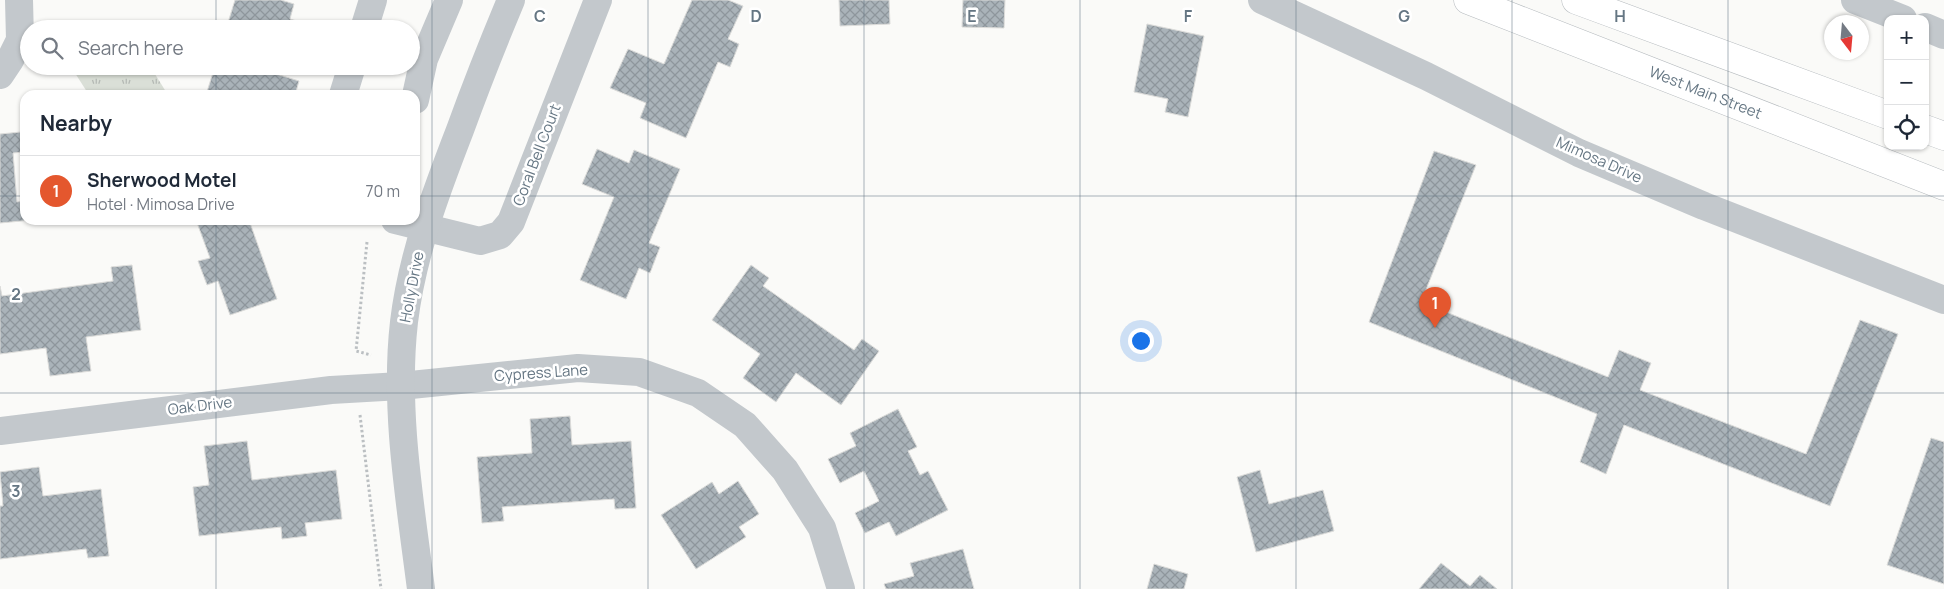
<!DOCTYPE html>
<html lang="en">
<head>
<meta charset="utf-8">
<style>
  body { margin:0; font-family:Manrope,sans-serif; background:#f6f6f7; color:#1f2937 }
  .controls { position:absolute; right:15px; top:15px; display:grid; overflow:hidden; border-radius:10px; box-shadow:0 1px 4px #0004 }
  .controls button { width:45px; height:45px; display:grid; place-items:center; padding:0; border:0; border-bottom:1px solid #e0e1e3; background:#fff; color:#1f2937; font:25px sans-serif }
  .compass { position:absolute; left:1824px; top:15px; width:45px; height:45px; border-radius:50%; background:#fff; box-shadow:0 1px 4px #0004; rotate:164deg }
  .you { position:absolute; left:1140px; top:340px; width:18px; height:18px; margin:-12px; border:4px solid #fff; border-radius:50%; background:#1a73e8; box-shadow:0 0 0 8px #1a73e833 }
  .badge { display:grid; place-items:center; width:32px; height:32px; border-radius:50%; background:#e4572e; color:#fff; font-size:16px; font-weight:700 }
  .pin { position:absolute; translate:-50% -41px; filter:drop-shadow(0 1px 2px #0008) }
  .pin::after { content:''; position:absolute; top:26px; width:18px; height:15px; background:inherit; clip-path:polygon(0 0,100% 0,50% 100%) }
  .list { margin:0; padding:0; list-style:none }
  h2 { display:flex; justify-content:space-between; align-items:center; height:65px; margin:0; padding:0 20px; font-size:21px }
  h2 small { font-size:16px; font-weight:400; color:#747a83 }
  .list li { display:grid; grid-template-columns:32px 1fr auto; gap:15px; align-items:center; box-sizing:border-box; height:70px; padding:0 20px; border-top:1px solid #e0e1e3 }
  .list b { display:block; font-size:19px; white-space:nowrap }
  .list p { margin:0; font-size:16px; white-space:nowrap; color:#747a83 }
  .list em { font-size:16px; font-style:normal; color:#747a83 }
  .icon { flex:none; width:28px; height:28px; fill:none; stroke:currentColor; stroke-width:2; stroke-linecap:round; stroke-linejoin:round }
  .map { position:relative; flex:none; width:1944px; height:589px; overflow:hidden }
  .search { position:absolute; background:#fff; box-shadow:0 1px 4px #0004; left:20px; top:20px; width:400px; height:55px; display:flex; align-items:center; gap:12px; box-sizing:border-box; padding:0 18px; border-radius:28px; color:#747a83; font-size:19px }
  .panel { position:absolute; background:#fff; box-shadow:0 1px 4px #0004; left:20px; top:90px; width:400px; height:135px; border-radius:15px }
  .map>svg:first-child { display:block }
</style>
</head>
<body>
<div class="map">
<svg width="1944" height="589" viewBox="0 0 1944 589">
  <defs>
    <pattern id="park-tufts" width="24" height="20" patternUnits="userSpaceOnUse" patternTransform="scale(1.25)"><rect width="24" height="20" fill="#dadfd7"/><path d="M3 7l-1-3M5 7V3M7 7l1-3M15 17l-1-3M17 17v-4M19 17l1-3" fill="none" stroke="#b4b9b4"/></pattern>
    <pattern id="building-cross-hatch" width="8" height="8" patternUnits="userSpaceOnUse" patternTransform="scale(1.25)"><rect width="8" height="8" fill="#aab3b9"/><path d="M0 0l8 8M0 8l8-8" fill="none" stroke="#8e969c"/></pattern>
  </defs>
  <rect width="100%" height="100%" fill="#fafaf8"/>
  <polygon fill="url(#park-tufts)" points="85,66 150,66 168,95 89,95 75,73"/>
  <g fill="url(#building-cross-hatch)" stroke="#dcdcda">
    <polygon points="235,0 281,0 294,4 290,19 316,27 315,29 226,29"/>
    <polygon points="692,0 728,0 743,6 728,39 739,44 730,67 718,62 686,138 640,118 646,103 610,88 628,49 664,64"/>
    <polygon points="839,0 889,0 890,24 840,26"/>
    <polygon points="963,0 1005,0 1004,28 962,27"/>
    <polygon points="1147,24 1204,36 1188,117 1165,112 1168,99 1134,92"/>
    <polygon points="215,66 275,66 273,73 299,81 295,95 206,95"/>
    <polygon points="21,132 23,152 13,153 17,202 25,201 25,220 32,220 0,223 0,134"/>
    <polygon points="597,149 629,163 634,150 680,169 649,243 660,247 650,273 639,268 626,299 580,280 614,197 582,184"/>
    <polygon points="1434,151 1476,165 1421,302 1608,377 1619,350 1651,363 1640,390 1806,454 1860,320 1898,334 1830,506 1624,425 1606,474 1580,462 1597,414 1369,322"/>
    <polygon points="196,220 249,220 277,299 230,315 218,281 207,285 198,261 210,258"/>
    <polygon points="132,265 141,330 86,337 91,371 50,376 46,348 0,354 0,286 2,296 113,281 111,267"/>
    <polygon points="751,265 769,278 763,286 854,350 862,339 879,351 841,405 796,373 776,402 743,378 760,354 712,320"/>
    <polygon points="898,409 917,447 908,451 920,475 928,471 948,510 896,536 889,522 865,533 855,513 879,501 864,471 840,483 828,459 856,446 850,433"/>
    <polygon points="570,416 572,445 631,441 636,508 615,509 614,499 502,507 504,521 482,523 477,457 532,453 530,419"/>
    <polygon points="1931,438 1944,442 1944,584 1887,565"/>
    <polygon points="247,441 252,480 336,470 342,519 305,523 307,536 282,539 281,527 199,536 193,487 209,485 204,446"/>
    <polygon points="39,467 43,496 101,489 109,556 88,558 86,549 0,559 0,506 3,506 0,472"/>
    <polygon points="1260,470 1269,504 1323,490 1334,531 1256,552 1237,477"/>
    <polygon points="738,481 759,514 739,527 746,537 696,569 661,515 712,482 719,494"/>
    <polygon points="963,549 974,589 886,589 884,584 914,576 910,563"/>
    <polygon points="1441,563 1470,586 1480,575 1497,589 1419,589"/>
    <polygon points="1154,564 1188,574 1184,589 1147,589"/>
  </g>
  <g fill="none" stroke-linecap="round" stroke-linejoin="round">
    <defs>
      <g id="primary">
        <path id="s1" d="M1468 0 1944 186"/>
        <polyline points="1576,0 1888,115"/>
        <polyline points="1925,129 1944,136"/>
      </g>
    </defs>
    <use href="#primary" stroke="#b5babe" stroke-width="29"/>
    <g stroke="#bbbfc2" stroke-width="3" stroke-dasharray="2.5 2.5" stroke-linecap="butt">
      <polyline points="367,242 356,351 371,355"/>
      <polyline points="360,415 381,589"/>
    </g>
    <g stroke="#c3c8cc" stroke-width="28">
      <polyline points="1262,0 1426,76 1579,153 1704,206 1944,300"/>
      <polyline points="1855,0 1903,19"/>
      <polyline points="1925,27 1944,35"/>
      <polyline points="364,29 373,0"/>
      <polyline points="0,75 10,60 20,40 19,0"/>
      <polyline points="343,95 352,66"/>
      <polyline points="415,100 424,59 449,0"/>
      <polyline points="395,220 480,241 500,235 511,222 598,0"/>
      <polyline points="0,431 331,390 401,386 578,368 639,372 698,393 745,425 785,470 822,528 841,589"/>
      <path d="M421 589C410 502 394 409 404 322 412 255 436 192 460 130 476 86 493 43 511 0"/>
    </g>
    <use href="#primary" stroke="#fff" stroke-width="28"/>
  </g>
  <path fill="none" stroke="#657683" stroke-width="1" stroke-opacity="0.55" d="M216 0V29M432 0V589M648 0V589M864 0V589M1080 0V589M1296 0V589M1512 0V589M1728 0V589M216 66V95M0 196H25M415 196H1944M216 220V589M0 393H1944"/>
  <g text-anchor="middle" stroke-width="5" stroke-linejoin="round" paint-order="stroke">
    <g font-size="15" fill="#657683" stroke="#fff">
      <text dy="5" stroke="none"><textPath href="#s1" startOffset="255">West Main Street</textPath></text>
      <text transform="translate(537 155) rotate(-69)" y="5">Coral Bell Court</text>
      <text transform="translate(1599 160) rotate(24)" y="5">Mimosa Drive</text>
      <text transform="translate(412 287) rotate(-79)" y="5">Holly Drive</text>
      <text transform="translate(541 373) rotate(-4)" y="5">Cypress Lane</text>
      <text transform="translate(200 406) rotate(-7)" y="5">Oak Drive</text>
    </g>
  </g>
  <g font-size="16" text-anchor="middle" font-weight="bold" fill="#657683" stroke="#fff" stroke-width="5" stroke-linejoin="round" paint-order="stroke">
    <text x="540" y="22">C</text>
    <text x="756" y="22">D</text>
    <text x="972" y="22">E</text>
    <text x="1188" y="22">F</text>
    <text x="1404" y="22">G</text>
    <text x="1620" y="22">H</text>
    <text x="16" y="300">2</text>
    <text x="16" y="497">3</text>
  </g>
</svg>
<div class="controls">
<button>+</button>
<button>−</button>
<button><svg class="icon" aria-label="locate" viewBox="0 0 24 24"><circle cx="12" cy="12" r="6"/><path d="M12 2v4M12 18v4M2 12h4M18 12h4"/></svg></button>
</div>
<svg class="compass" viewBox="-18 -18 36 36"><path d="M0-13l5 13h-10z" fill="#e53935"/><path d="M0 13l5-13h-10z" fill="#747a83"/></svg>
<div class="you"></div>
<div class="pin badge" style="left:1435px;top:328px">1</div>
<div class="search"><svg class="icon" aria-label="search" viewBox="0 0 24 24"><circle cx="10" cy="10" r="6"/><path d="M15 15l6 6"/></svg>Search here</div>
<section class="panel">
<h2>Nearby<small></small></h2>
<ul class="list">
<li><span class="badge">1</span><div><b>Sherwood Motel</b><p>Hotel · Mimosa Drive</p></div><em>70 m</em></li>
</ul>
</section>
</div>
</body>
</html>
